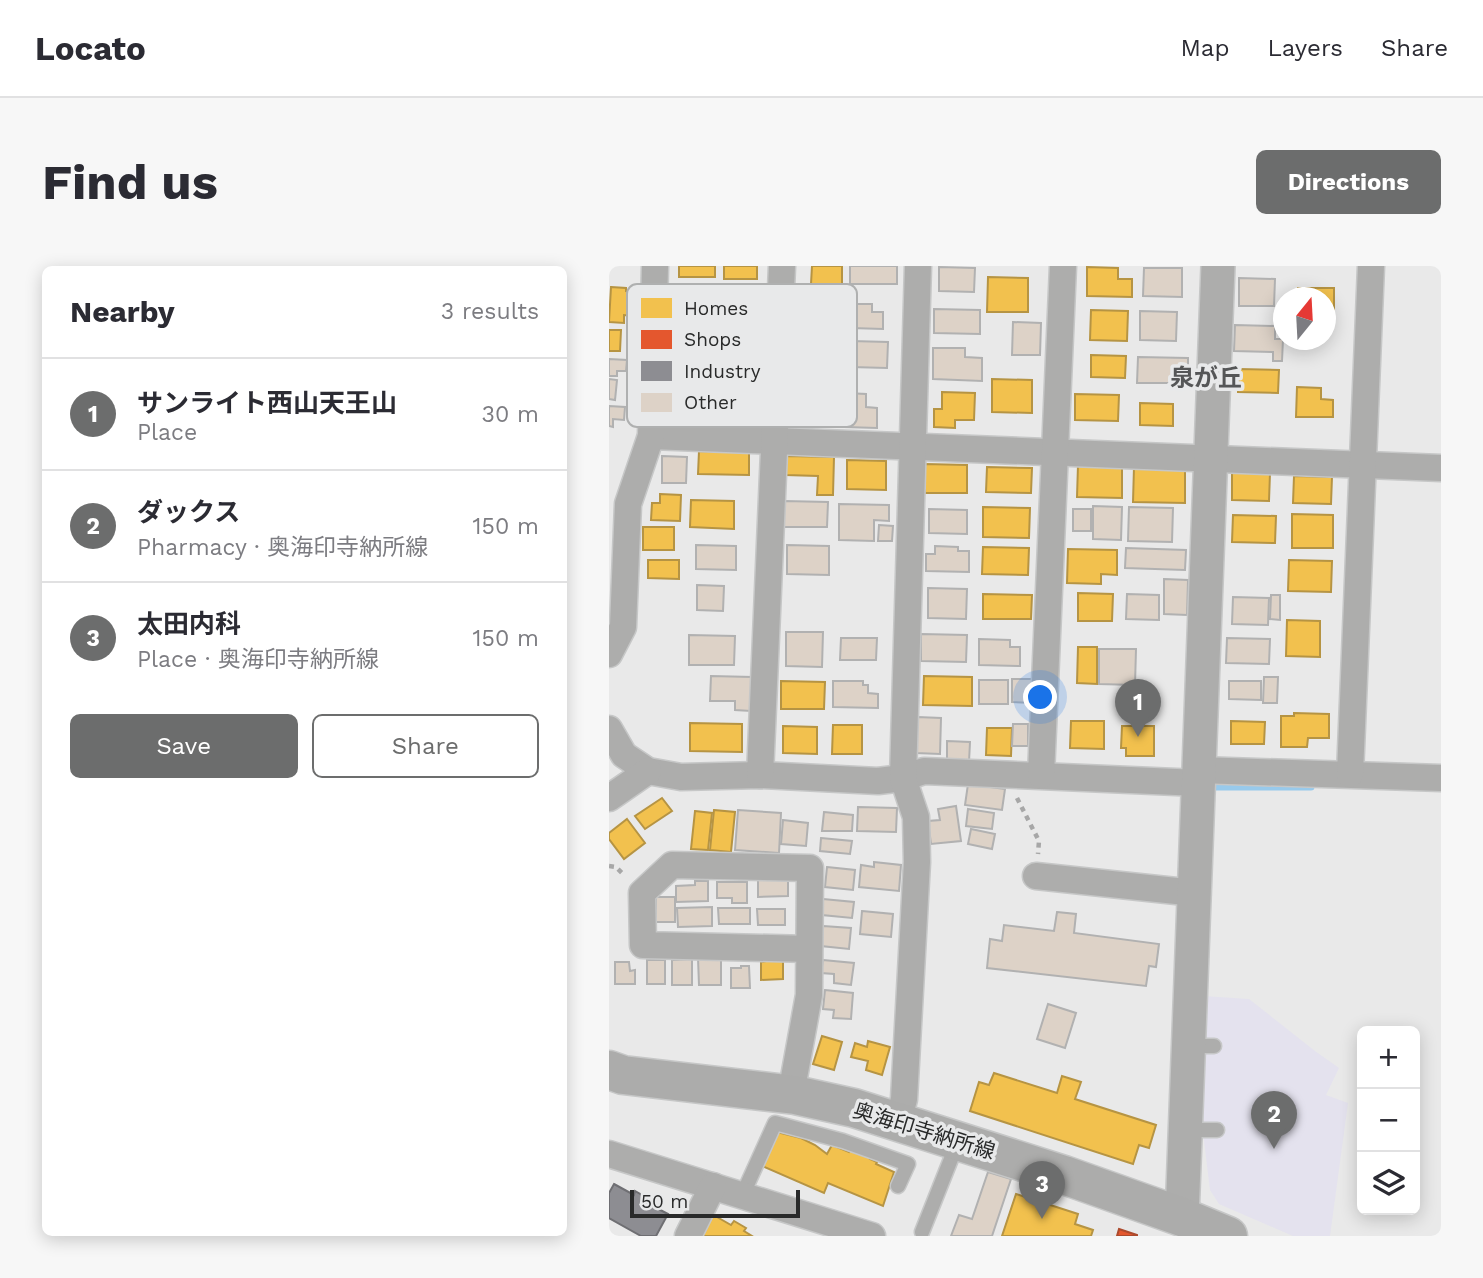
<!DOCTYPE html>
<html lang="en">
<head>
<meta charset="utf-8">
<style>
  body { margin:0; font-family:"Work Sans","Noto Sans JP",sans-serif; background:#f7f7f7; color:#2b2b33 }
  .controls { position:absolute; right:21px; bottom:21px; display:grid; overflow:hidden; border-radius:10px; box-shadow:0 4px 18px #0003 }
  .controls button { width:63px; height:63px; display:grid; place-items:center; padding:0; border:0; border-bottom:2px solid #e1e1e2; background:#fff; color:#2b2b33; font:35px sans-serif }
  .compass { position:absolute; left:664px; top:21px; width:63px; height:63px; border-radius:50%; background:#fff; box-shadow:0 4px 18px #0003; rotate:18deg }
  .scale { position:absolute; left:21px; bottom:18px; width:170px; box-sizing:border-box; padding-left:7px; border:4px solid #292a2a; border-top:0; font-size:19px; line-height:24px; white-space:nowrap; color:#292a2a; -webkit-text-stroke:5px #e8e9ea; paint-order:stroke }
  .you { position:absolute; left:432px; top:432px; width:24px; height:24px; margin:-18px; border:5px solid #fff; border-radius:50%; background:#1a73e8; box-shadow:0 0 0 10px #1a73e833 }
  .badge { display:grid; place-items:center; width:46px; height:46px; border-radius:50%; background:#6c6d6d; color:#fff; font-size:23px; font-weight:700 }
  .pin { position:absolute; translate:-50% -58px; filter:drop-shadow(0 2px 4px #0008) }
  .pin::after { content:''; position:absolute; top:37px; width:24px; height:21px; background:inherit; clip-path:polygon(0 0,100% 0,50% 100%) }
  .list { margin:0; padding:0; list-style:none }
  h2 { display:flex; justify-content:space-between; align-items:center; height:91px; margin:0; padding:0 28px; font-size:30px }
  h2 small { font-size:23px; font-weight:400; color:#7c7c81 }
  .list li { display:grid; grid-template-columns:46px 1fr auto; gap:21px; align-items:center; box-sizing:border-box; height:112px; padding:0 28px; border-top:2px solid #e1e1e2 }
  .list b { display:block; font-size:26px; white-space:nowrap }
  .list p { margin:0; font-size:23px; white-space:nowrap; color:#7c7c81 }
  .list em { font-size:23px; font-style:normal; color:#7c7c81 }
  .actions { display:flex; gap:14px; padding:21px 28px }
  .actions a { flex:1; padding:16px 0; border:2px solid #6c6d6d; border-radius:10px; text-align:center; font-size:24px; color:#6c6d6d }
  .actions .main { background:#6c6d6d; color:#fff }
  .icon { flex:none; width:38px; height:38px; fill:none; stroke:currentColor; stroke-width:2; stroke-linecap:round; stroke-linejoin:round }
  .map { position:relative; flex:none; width:832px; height:970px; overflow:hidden; border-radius:10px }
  header { display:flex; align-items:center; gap:42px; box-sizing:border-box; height:98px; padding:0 35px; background:#fff; border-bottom:2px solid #e1e1e2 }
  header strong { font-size:33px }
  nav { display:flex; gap:38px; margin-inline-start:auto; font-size:24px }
  .intro { display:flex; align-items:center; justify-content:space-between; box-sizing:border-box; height:168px; padding:0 42px }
  h1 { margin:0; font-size:49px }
  .button { padding:18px 32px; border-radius:10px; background:#6c6d6d; color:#fff; font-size:24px; font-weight:700 }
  main { display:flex; gap:42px; padding:0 42px }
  aside { flex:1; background:#fff; border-radius:10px; box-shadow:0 4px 18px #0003 }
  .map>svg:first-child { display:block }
</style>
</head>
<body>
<header>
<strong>Locato</strong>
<nav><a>Map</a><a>Layers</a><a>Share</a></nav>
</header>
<div class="intro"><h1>Find us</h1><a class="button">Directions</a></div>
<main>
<aside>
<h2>Nearby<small>3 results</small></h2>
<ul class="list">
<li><span class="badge">1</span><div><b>サンライト西山天王山</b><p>Place</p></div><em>30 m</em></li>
<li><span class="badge">2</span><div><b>ダックス</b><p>Pharmacy · 奥海印寺納所線</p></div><em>150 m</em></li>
<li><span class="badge">3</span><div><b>太田内科</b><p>Place · 奥海印寺納所線</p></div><em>150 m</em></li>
</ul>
<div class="actions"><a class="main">Save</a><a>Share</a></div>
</aside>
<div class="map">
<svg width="832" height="970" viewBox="0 0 832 970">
  <rect width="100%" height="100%" fill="#e9e9e9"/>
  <polygon fill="#e4e2ee" points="594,730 640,733 706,785 730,802 717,829 739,837 721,970 684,970 610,938 601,924 591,842"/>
  <g fill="#f2c14e" stroke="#b69443" stroke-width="2">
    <rect x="70" y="0" width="36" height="11"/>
    <rect x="115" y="0" width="33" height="13"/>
    <polygon points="203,0 233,0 233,19 202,18"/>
    <polygon points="478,1 509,2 509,13 523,13 523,31 478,30"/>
    <polygon points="379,11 419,12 419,46 378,46"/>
    <polygon points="2,21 17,22 17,25 26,26 24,50 15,49 15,57 0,56"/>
    <polygon points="689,22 725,22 725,48 716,47 716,32 689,32"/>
    <polygon points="482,44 519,45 518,75 481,74"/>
    <polygon points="0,64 12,64 11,85 0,85"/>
    <polygon points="482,89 517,90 516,112 482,111"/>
    <polygon points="630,103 670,104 669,127 629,126"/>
    <polygon points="383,113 423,114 423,147 383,146"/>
    <polygon points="688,121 712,122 712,133 724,134 724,151 687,151"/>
    <polygon points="333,126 366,127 365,154 346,154 346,162 325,161 325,143 333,143"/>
    <polygon points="466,128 510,129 509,155 466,154"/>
    <polygon points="531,137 564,138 564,160 531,159"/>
    <polygon points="90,185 140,186 140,209 89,208"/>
    <polygon points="177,190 225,191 224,229 208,229 209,210 177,209"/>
    <polygon points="238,194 277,195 277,224 238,223"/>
    <polygon points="316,198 358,199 358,227 316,227"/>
    <polygon points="469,199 513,200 513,232 468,231"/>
    <polygon points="378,201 423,202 422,227 377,226"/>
    <polygon points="525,201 576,202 576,237 524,236"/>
    <polygon points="623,207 661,207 660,235 623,234"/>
    <polygon points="685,210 723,211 722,238 684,237"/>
    <polygon points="51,228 72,229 71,255 42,254 43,237 51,237"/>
    <polygon points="82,234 125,235 125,263 81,261"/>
    <polygon points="374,241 421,242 420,272 374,271"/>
    <polygon points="683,248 724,249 724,282 683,282"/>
    <polygon points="624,249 667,250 666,277 623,276"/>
    <rect x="34" y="261" width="31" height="23"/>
    <polygon points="374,281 420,282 419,309 373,308"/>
    <polygon points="459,283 508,284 508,309 492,308 492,318 458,317"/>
    <polygon points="39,294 70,294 70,313 39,312"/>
    <polygon points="680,294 723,295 722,326 679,325"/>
    <polygon points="469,327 504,328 503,355 469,355"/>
    <polygon points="374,328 423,329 422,353 374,353"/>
    <polygon points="678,354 711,355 711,391 677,390"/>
    <polygon points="469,381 488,381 488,418 468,417"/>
    <polygon points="315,410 363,411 363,440 314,439"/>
    <polygon points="172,415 216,416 215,443 172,443"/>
    <polygon points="685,447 720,448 720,472 699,472 698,481 672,481 672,450 685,450"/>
    <polygon points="462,455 495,455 495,483 461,482"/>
    <polygon points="622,455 656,456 655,478 622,478"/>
    <polygon points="81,457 133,458 133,486 81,485"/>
    <polygon points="224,459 253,459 253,488 223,488"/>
    <polygon points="174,460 208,461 208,488 174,487"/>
    <polygon points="513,460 545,460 545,490 517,490 517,482 512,482"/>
    <polygon points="378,462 403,462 402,490 377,489"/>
    <polygon points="53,532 63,545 36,563 26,550"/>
    <polygon points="105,544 126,546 122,586 101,584"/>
    <polygon points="86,545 103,547 99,584 82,583"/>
    <polygon points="18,553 36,577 15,593 0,573 0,567"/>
    <polygon points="174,692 174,713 152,714 152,696"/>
    <polygon points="213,770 233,776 225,804 204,798"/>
    <polygon points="259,775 281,781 273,809 257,804 259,795 242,791 246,777 258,781"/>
    <polygon points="385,807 448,827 453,810 472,816 466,833 547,859 540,882 530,879 524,898 361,845 370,816 380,819"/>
    <polygon points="168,866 192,872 206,879 218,888 223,879 240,886 241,884 262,890 261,893 268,896 267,898 285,906 274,940 219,917 215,927 153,900"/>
    <polygon points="407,928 469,948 466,958 484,964 482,970 393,970"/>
    <polygon points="101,947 122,959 125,955 137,962 135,965 143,970 89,970"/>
  </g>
  <polygon fill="#e4572e" stroke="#ac4a2d" stroke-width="2" points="510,963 528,969 528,970 508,970"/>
  <polygon fill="#8d8d92" stroke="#6f6f73" stroke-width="2" points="5,918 25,929 26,925 38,932 36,936 59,948 47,970 32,970 0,952 0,927"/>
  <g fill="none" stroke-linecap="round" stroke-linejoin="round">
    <polyline stroke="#98caec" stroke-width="7" points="605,521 702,521"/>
  </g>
  <g fill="#ddd2c7" stroke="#b1b1b1" stroke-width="2">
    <rect x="241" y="0" width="47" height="18"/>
    <polygon points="330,1 366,2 365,26 330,25"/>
    <polygon points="535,2 573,2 573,31 534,30"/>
    <polygon points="630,12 666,13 665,40 630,40"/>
    <polygon points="242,38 263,38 263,46 274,46 274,63 242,62"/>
    <polygon points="325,43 371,44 371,68 325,67"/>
    <polygon points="531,45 568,46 567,75 531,74"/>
    <polygon points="404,56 432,57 431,89 403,89"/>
    <polygon points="626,59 666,60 666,73 674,73 673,95 664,95 664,86 625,85"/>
    <polygon points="242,75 279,76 278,102 242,101"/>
    <polygon points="324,82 356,82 356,91 373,92 373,115 324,113"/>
    <polygon points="529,91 579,92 579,117 528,117"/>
    <polygon points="0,93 18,94 17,105 8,105 8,110 0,110"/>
    <polygon points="0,113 8,114 6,134 0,133"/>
    <polygon points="237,127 257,128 257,141 268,142 268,162 236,161"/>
    <polygon points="0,140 16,141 15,154 4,153 4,161 0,160"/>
    <polygon points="53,190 78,191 77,217 53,217"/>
    <polygon points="175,235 219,236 218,261 175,261"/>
    <polygon points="230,238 280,239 280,255 265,254 265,275 230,274"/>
    <polygon points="484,240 513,241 512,274 484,273"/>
    <polygon points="520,241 564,242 563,276 519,275"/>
    <polygon points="320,243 358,244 358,268 320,267"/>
    <rect x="464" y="243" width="18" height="22"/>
    <polygon points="270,259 284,260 283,275 269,275"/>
    <polygon points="87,279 127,280 127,304 87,303"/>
    <polygon points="178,279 220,280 220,309 178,308"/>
    <polygon points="326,280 349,281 349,285 360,285 360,306 317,305 317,288 326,288"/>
    <polygon points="517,282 577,284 576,304 516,302"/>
    <polygon points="555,313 579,314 578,349 555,348"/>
    <polygon points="88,319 115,320 114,345 88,344"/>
    <polygon points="319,322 358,323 357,353 319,352"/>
    <polygon points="518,328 550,329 550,354 517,353"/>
    <polygon points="662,329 671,329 671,354 661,353"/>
    <polygon points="624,331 660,332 659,359 623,358"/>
    <polygon points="177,366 214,366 213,401 177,400"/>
    <polygon points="312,368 358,369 357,396 312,395"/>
    <polygon points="80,369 126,370 125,399 80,399"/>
    <polygon points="232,372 268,372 267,394 231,394"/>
    <polygon points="618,372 661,373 660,398 617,397"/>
    <polygon points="370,373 401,374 401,381 411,381 411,400 370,399"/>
    <polygon points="490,383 527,383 526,419 490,418"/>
    <polygon points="102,410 143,411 142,445 126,444 126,435 101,435"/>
    <polygon points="655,411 669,411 668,437 654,437"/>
    <polygon points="403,413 424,413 424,437 403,436"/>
    <rect x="370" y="414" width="29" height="24"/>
    <polygon points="224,415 254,415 254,419 259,419 259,427 269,428 269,442 224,441"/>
    <polygon points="620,415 652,415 652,434 620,433"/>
    <polygon points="308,451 332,452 331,488 307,487"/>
    <polygon points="404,458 419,458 419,480 403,480"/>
    <polygon points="338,475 361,476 360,496 338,496"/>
    <polygon points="359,518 396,523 393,544 356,539"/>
    <polygon points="347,540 352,575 322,578 319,555 331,554 329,543"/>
    <polygon points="249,541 288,542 287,566 248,565"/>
    <polygon points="359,543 385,547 383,563 357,560"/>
    <polygon points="129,544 172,547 170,587 126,584"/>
    <polygon points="215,546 244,549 243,565 213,565"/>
    <polygon points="174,554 199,557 197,580 172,578"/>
    <polygon points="362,563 386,568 383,583 359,578"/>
    <polygon points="212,572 243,575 241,588 211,585"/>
    <polygon points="265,596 292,599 290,625 250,621 252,599 265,601"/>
    <polygon points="218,601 246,604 244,624 216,621"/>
    <polygon points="149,613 179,613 179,630 149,631"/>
    <polygon points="86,615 99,615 99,635 67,636 67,620 86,619"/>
    <polygon points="108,616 138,616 138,637 123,637 123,632 108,632"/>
    <rect x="47" y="631" width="19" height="25"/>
    <polygon points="214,633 245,636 243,652 213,649"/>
    <polygon points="103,641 103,660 69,661 68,642"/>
    <polygon points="109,642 141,642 141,658 110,658"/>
    <polygon points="148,643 176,643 176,659 149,659"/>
    <polygon points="253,645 284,648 282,671 251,668"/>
    <polygon points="448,646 467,648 465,667 550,678 547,701 540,700 537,720 378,702 381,673 393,675 395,659 445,665"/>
    <polygon points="214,660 242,662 240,683 212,680"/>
    <polygon points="112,691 112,719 90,719 89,692"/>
    <polygon points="83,693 83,719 63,719 63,694"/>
    <rect x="38" y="694" width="18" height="24"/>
    <polygon points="214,694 245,697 242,719 225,717 225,708 212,707"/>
    <polygon points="6,696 20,696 21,705 26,704 26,718 6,718"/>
    <polygon points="132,700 140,700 141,722 122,722 122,702 132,702"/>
    <polygon points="216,724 244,727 242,753 224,752 225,744 214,743"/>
    <polygon points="439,738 467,747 456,782 428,773"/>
    <polygon points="379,906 402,913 383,970 342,970 350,949 363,953"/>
  </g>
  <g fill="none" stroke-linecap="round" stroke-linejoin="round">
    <defs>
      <g id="service">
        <polyline points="580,780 605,780"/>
        <polyline points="577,864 608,864"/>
        <polyline points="133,930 166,857 234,875 299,898 289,920"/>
        <polyline points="313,966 344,888 353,879"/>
      </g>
      <g id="minor">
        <polyline points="42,170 832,202"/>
        <polyline points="0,388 14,361 19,238 42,170 46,0"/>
        <polyline points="0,463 15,489 39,505 72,511 151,509 269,515 294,512 315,505 590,517"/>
        <polyline points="590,504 832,512"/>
        <polyline points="741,508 762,0"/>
        <polyline points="151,509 173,0"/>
        <polyline points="432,509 454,0"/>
        <polyline points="0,532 39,505"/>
        <polyline points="427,610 586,627"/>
        <polyline points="182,828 200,729 201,602 63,599 33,627 34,679 200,683"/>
        <polyline points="289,856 295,833 308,596 307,551 294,512 309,0"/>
        <polyline points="0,888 263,970"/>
        <polyline points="79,970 104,920"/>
      </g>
      <polyline id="tertiary" points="573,951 609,0"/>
      <polyline id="secondary" points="0,804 14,809 186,829 245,842 455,909 573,951 619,970"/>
    </defs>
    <use href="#service" stroke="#c6c7c7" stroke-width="17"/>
    <use href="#minor" stroke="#c6c7c7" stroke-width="29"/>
    <use href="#tertiary" stroke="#c6c7c7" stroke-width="36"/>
    <use href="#secondary" stroke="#c6c7c7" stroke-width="41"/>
    <g stroke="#a7a7a7" stroke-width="4.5" stroke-dasharray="5 5" stroke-linecap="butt">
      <polyline points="408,532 430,575 429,588"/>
      <polyline points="0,600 7,601 16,610"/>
    </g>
    <use href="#service" stroke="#adadac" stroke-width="14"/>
    <use href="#minor" stroke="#adadac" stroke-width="26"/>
    <use href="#tertiary" stroke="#adadac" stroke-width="33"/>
    <use href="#secondary" stroke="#acacab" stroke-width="38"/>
  </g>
  <g text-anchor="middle" stroke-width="7" stroke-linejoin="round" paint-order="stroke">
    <g font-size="21" fill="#292a2a" stroke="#e8e9ea">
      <text transform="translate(315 865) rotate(17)" y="7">奥海印寺納所線</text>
    </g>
    <g font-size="24" font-weight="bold" fill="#555657" stroke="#e8e9ea">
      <text x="597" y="120">泉が丘</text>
    </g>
  </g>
  <rect x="18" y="18" width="230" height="143" rx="10" fill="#e8e9ea" stroke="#afb0b0" stroke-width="2"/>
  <rect x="32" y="32" width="31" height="20" fill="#f2c14e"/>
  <rect x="32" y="64" width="31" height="19" fill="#e4572e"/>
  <rect x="32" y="95" width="31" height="20" fill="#8d8d92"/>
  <rect x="32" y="127" width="31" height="19" fill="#ddd2c7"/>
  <g font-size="19" fill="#292a2a">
    <text x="75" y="49">Homes</text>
    <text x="75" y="80">Shops</text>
    <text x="75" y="112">Industry</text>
    <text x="75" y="143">Other</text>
  </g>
</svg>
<div class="controls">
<button>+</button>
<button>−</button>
<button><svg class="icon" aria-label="layers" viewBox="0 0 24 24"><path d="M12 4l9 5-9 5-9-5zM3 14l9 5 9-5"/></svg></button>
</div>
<svg class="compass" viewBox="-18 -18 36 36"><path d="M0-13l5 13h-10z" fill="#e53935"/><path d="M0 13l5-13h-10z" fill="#7c7c81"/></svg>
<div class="scale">50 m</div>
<div class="you"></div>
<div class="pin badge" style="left:529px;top:471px">1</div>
<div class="pin badge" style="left:665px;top:883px">2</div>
<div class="pin badge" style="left:433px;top:953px">3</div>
</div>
</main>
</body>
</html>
